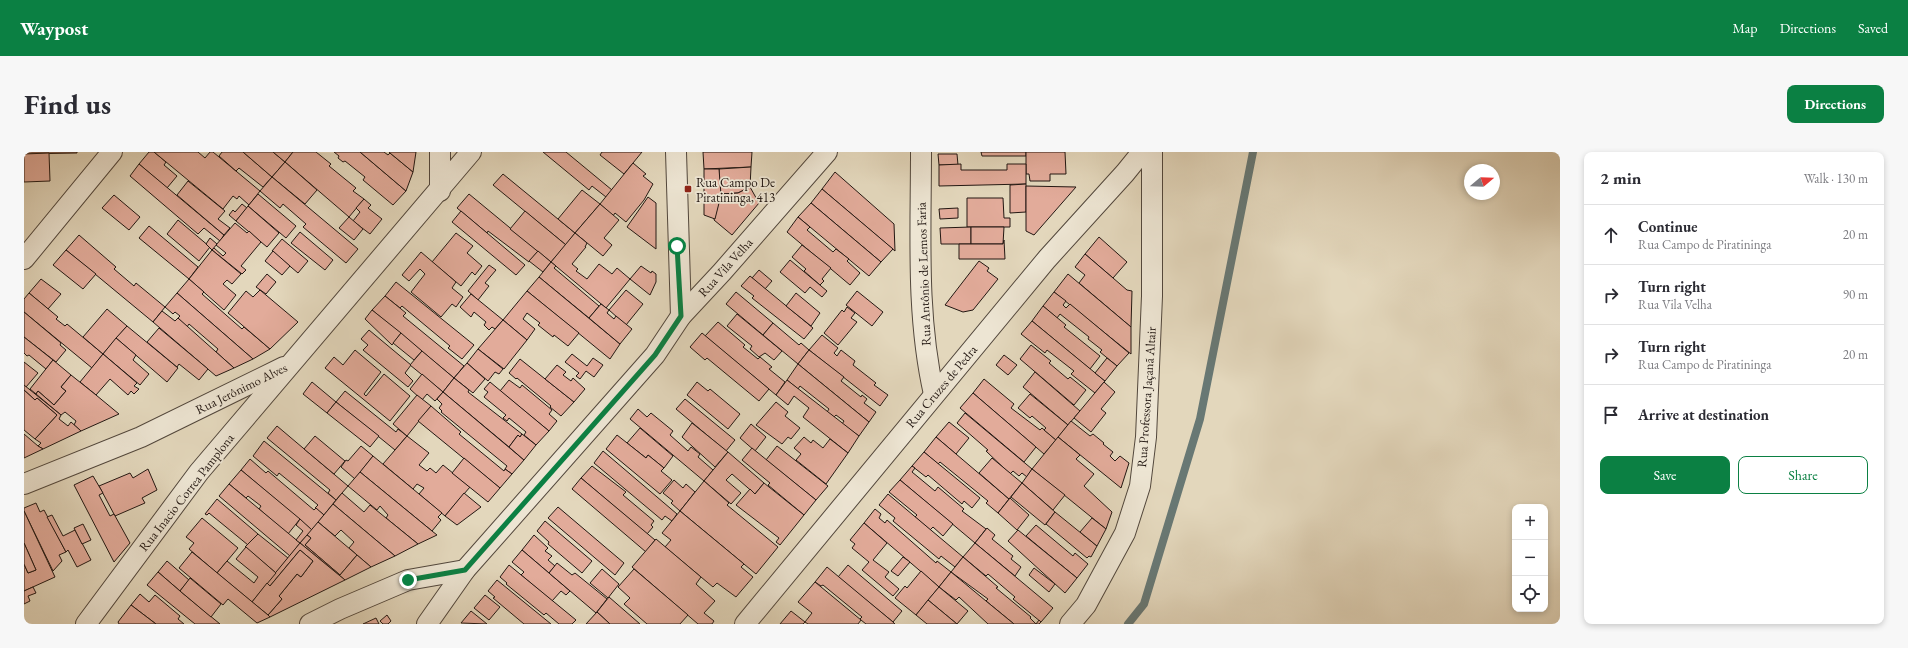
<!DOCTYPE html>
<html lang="en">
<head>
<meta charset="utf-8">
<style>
  body { margin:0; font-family:"EB Garamond",serif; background:#f7f7f7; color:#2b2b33 }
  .controls { position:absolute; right:12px; bottom:12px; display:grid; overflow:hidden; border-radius:8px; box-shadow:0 2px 6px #0003 }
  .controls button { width:36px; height:36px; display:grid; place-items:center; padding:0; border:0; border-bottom:1px solid #e1e1e2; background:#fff; color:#2b2b33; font:20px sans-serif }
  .compass { position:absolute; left:1440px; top:12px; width:36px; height:36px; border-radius:50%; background:#fff; box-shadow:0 2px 6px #0003; rotate:71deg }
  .stop { position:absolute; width:12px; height:12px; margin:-9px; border:3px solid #0b8043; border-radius:50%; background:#fff }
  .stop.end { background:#0b8043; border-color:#fff; box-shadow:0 1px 4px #0008 }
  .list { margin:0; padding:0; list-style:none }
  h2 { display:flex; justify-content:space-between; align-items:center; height:52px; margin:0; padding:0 16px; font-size:17px }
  h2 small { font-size:13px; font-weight:400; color:#7c7c81 }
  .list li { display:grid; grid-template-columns:26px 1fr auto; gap:12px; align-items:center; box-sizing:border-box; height:60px; padding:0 16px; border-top:1px solid #e1e1e2 }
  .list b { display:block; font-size:15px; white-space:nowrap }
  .list p { margin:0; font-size:13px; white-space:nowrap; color:#7c7c81 }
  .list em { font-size:13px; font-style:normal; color:#7c7c81 }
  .actions { display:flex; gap:8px; padding:12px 16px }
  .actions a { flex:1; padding:9px 0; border:1px solid #0b8043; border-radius:8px; text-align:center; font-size:14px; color:#0b8043 }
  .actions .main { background:#0b8043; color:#fff }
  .icon { flex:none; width:22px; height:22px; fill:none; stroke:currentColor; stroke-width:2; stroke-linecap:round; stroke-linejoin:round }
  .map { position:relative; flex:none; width:1536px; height:472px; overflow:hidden; border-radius:8px }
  header { display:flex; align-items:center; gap:24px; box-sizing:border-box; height:56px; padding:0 20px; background:#0b8043; color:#fff }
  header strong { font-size:19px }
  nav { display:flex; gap:22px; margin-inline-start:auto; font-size:14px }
  .intro { display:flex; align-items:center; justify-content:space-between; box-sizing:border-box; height:96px; padding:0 24px }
  h1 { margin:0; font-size:28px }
  .button { padding:10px 18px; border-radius:8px; background:#0b8043; color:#fff; font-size:14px; font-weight:700 }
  main { display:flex; gap:24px; padding:0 24px }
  aside { flex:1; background:#fff; border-radius:8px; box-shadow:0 2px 6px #0003 }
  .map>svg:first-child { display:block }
</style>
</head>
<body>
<header>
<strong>Waypost</strong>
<nav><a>Map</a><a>Directions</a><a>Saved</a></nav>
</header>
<div class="intro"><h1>Find us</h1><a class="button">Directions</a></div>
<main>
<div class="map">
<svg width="1536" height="472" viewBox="0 0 1536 472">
  <rect width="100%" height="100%" fill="#e3d7bc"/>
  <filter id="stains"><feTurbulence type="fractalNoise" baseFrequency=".005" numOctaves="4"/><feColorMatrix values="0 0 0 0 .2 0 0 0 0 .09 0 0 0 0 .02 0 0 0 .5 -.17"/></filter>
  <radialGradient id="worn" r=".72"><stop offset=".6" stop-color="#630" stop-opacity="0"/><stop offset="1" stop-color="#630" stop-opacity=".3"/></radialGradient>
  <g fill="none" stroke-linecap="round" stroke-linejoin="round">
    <polyline stroke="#687874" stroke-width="8" points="1104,472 1120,452 1176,267 1229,0"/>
  </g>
  <g fill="#e2ab9a" stroke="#221712">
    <polygon points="0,0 53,0 53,1 0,2"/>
    <polygon points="125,0 130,0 142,10 140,13 153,24 143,36 115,12"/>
    <polygon points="130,0 174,0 181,6 186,0 189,0 236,39 225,53 215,44 213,47 209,44 199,57"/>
    <polygon points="198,0 219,0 248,25 239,35 215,16 212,19 195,4"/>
    <polygon points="219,0 249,0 261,10 248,25"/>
    <polygon points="249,0 269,0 261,10"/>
    <polygon points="269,0 292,0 307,12 305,14 332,36 329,39 340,47 325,65 261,10"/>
    <polygon points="310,0 336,0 382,39 369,53 339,28 341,25 321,9 319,10 314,6 315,4"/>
    <polygon points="336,0 360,0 364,3 366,1 389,20 382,39"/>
    <polygon points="365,0 392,0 389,20 366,1"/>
    <polygon points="519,0 542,0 588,38 582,45 568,34 565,38"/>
    <polygon points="578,0 618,0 600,22 576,3"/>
    <polygon points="679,0 728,0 727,15 680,17"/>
    <polygon points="957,0 1002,0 1002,4 958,4"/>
    <polygon points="1002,0 1041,0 1042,22 1026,22 1026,29 1006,29 1005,22 1002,22"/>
    <polygon points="25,1 26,29 0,30 0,2"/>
    <polygon points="914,2 933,2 934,13 915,13"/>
    <polygon points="261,10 293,38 281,52 248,25"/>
    <polygon points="609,11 622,22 619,24 629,32 620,48 602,70 591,61 589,64 576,52"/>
    <polygon points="115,12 200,83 196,89 180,76 174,82 106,24"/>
    <polygon points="937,12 937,18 983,18 983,12 1002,12 1002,32 915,34 915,13"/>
    <polygon points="727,15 726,35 714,41 696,42 695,17"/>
    <polygon points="680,17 695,17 697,43 680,46"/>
    <polygon points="811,20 870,72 871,99 798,37"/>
    <polygon points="479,22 551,81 542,93 469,33"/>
    <polygon points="248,25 334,97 322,111 279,75 282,72 259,52 256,56 236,39"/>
    <polygon points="164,29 201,59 194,67 206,76 200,83 153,43"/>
    <polygon points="1002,32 1002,60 986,61 986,33"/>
    <polygon points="1002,34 1052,35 1010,83 1002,79"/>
    <polygon points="726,35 735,51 708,83 690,68 696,42 714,41"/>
    <polygon points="798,37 869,97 857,110 787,51"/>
    <polygon points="558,38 576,52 551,81 534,67"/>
    <polygon points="234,42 272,74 262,86 224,54"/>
    <polygon points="445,42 514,99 505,110 464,79 463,81 433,56"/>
    <polygon points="90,43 116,65 105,78 78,56"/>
    <polygon points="697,43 691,67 680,63 680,46"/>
    <polygon points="624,45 632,51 632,97 603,75"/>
    <polygon points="943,46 979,46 980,66 986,66 986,75 943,75"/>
    <polygon points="340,47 347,53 344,56 358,67 346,82 329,69 336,60 332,56"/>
    <polygon points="787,51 857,110 845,124 774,65"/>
    <polygon points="218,52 223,56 212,69 205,63 209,58 211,60"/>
    <polygon points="576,52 595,68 580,86 588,93 579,104 551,81"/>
    <polygon points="224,54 255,81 243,95 212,69"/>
    <polygon points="934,56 934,66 916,67 915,57"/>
    <polygon points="437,59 501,113 492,123 428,70"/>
    <polygon points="501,59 542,93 527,110 486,77"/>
    <polygon points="325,65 339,77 330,88 315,76"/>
    <polygon points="774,65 786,75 783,78 809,100 812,97 825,107 823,109 836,121 826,133 763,80"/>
    <polygon points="154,68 186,95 175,109 143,82"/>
    <polygon points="211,71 223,81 225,79 237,90 217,114 222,118 218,122 188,98 190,96 199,104 202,101 192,93"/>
    <polygon points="125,74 174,115 165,127 115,86"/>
    <polygon points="947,75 947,92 917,92 916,76"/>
    <polygon points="947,75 980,75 979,92 947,92"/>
    <polygon points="276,80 309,108 301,118 267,91"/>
    <polygon points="432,81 449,94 443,101 458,114 451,123 448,120 437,134 408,110"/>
    <polygon points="551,81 563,91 561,95 562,95 548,112 554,117 552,119 563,127 575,112 588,122 593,116 606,127 582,156 527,110"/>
    <polygon points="55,83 92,115 90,117 110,134 112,131 141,155 129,170 42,98"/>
    <polygon points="1075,85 1103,110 1089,126 1061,102"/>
    <polygon points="186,86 193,92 188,98 182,92"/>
    <polygon points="258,87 284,109 274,121 248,99"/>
    <polygon points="980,88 981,107 935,107 935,92 979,92"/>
    <polygon points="778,93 807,116 798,127 800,129 796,133 780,119 782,117 768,105"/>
    <polygon points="42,98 72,122 59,137 29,113"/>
    <polygon points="188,98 217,122 208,132 203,128 199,132 212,143 200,158 165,127"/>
    <polygon points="249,99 266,114 258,123 241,109"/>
    <polygon points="514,99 527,110 519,120 505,109"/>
    <polygon points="397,100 432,130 428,136 439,145 432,155 428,152 417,165 387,140 401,122 396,117 385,129 378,123"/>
    <polygon points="1061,102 1103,138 1108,139 1107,175 1055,131 1061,123 1051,115"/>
    <polygon points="766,108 803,139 798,145 786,135 781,141 756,120"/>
    <polygon points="955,109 965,116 963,119 974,127 949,158 939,160 921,153"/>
    <polygon points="527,110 532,114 530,116 575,154 565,166 515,125"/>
    <polygon points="465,113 472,118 461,131 465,134 454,148 444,139"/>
    <polygon points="617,114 627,121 628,119 632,122 632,130 626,143 606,127"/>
    <polygon points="735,118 748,129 741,137 728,126"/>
    <polygon points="243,122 252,130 242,142 232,135"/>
    <polygon points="1044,122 1107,175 1107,202 1030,140"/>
    <polygon points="726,124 789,176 780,187 728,146 730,144 717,134"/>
    <polygon points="515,125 596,192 586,207 503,139"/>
    <polygon points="17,127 37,142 24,157 5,141"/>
    <polygon points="165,127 180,140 178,142 218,177 220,175 246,197 229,207 153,141"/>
    <polygon points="372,130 450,193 438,207 424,196 426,194 378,154 376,156 361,144"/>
    <polygon points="236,138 274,170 246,197 204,161 222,139 229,145"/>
    <polygon points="602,138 619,152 602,173 585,158"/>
    <polygon points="503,139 555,181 544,194 530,183 529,185 514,173 516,171 503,161 499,167 511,177 503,188 479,168"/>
    <polygon points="833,139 859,160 848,174 822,153"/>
    <polygon points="712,140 749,171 739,183 702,152"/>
    <polygon points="1030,140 1042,149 1039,153 1042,156 1046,152 1105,201 1093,214 1076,200 1078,198 1064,187 1065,185 1036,162 1033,166 1019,154"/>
    <polygon points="5,141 34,165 32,167 41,174 43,172 79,202 68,216 0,160 0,147"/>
    <polygon points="153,141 229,207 210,216 192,200 194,197 165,172 163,175 154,166 156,164 151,160 149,162 141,155"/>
    <polygon points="772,141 796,161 787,174 762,154"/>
    <polygon points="447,142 479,168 471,177 468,175 465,178 460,173 462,170 450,160 447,165 436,155"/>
    <polygon points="361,144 382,161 379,164 440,214 430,226 348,158"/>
    <polygon points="577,152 585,158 583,161 590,167 592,164 608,177 596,192 565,166"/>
    <polygon points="1019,154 1042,173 1040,175 1076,204 1066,217 1008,169"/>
    <polygon points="823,155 831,161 827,166 833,170 814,193 800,181 818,158 820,160"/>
    <polygon points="83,157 103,174 79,202 59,185"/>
    <polygon points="348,158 377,181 368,193 341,167"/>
    <polygon points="138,159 151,169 154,166 210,216 192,224 129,170"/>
    <polygon points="0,160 37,191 36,193 42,198 32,210 0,185"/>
    <polygon points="713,162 758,199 750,208 741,201 735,205 726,197 728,194 703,174"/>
    <polygon points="479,168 503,188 480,217 454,197"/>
    <polygon points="1008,169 1081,229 1071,241 1047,222 1050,219 1023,198 1021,201 997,182"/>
    <polygon points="694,170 721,193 719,195 734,207 736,205 748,215 745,217 761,230 752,243 681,184"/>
    <polygon points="749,171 775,193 777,191 785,198 774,212 739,183"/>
    <polygon points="103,174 154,216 143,230 92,186"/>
    <polygon points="135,176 184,217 175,228 155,212 153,215 123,190"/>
    <polygon points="345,178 387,213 381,221 389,229 384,235 339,198 344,193 337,187"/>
    <polygon points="377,181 398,199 390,208 369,191"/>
    <polygon points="678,181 745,237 735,249 683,206 681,208 666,195"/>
    <polygon points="798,183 814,196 810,201 813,204 817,198 831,209 829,213 852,231 850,233 864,243 856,254 785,198"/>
    <polygon points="0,185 29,208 22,217 5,203 3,204 0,201"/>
    <polygon points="92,186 112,203 109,208 125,222 116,233 79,202"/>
    <polygon points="1007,193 1027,209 1025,211 1044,227 1046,225 1062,238 1050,253 996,207"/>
    <polygon points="454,197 479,217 475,222 471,220 464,229 443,211"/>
    <polygon points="331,198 357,220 340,242 342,244 360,222 386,244 366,269 301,216 310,205 319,213"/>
    <polygon points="785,198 820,225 817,229 837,245 838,243 843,247 840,251 852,260 845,270 774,212"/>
    <polygon points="398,199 430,226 419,240 386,213"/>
    <polygon points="79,202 113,231 110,234 115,237 110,242 107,239 104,243 86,227 72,243 56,230"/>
    <polygon points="548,202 563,214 569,206 579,213 570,225 562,219 556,227 552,224 555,221 541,210"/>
    <polygon points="980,203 993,213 984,223 972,213"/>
    <polygon points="1083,206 1093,214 1081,229 1071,221"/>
    <polygon points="496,207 550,250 537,264 526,255 527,254 493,226 492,227 485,221"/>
    <polygon points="29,208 47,223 37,235 42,239 30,253 14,239 12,242 6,237"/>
    <polygon points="0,210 14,221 2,235 0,233"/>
    <polygon points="443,211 461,227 449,241 430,226"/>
    <polygon points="774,212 845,270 835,284 818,272 820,269 812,263 810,265 803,260 805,257 776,234 774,237 763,228"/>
    <polygon points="533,213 542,220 539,223 547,229 549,226 561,237 550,250 521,227"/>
    <polygon points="1011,220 1056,259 1044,273 999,235"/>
    <polygon points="398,222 419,240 411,249 403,242 398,248 386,237"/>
    <polygon points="47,223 72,243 95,262 57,279 50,273 52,269 41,260 37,263 12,242 14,239 30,253 42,239 37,235"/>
    <polygon points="430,226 445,238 444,240 498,282 496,285 494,283 485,295 419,240"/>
    <polygon points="960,227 990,252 987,256 1016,278 1018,276 1032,288 1020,302 949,241"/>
    <polygon points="485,228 496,236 498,233 528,258 525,262 533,269 525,279 476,239"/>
    <polygon points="763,228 835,284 824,301 779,265 785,256 770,244 764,253 752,243"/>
    <polygon points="288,230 312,250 303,261 279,242"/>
    <polygon points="466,230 525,279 512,293 500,283 502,280 485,266 483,269 479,266 482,263 460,245 464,240 460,237"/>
    <polygon points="673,230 684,239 686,237 716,262 704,277 663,243"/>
    <polygon points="1080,230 1091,240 1077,257 1082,261 1067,280 1050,266"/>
    <polygon points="0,233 37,263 35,267 44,274 47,270 57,279 19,297 14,294 17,291 11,287 33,263 13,246 11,248 0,238"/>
    <polygon points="0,238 11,248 13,246 33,263 11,287 0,278"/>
    <polygon points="321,239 372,280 374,277 383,284 371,298 312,250"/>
    <polygon points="419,240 500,308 488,322 481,317 483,314 417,260 418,259 415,256 418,252 413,247"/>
    <polygon points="949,241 1012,295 1000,310 936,256"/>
    <polygon points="1006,242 1044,273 1032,288 1020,278 1022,276 1008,264 1006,266 994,256"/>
    <polygon points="393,243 407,254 383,284 369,272"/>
    <polygon points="661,247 711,288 702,299 652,257"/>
    <polygon points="312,250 355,284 346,295 303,261"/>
    <polygon points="752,250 764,260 761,264 776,276 767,287 764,285 758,292 732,273"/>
    <polygon points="407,254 437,280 435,282 480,319 481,317 488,322 476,336 394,269"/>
    <polygon points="614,257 623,265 627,261 649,279 646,283 664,299 667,295 676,302 674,305 689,318 680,329 606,267"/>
    <polygon points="941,261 1008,317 1003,325 998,321 995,324 989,319 986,322 962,299 964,298 933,271"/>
    <polygon points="1047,269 1066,284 1069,282 1080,291 1079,292 1089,300 1086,304 1091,309 1096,304 1105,311 1097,336 1034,285"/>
    <polygon points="925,270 945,286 932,302 912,285"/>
    <polygon points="668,271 704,300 691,315 658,285"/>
    <polygon points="727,272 742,285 731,299 716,286"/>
    <polygon points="253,274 324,334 312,348 304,341 306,338 243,286"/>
    <polygon points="616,276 649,304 640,316 624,303 622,306 603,291"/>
    <polygon points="0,282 14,294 19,297 0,306"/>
    <polygon points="498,282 512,293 500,308 485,295 494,283 496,285"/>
    <polygon points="593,283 622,306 624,303 640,316 637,319 648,328 636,342 582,297"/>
    <polygon points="291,284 321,309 310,322 280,297"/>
    <polygon points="383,284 405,301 395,313 403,319 406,316 412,321 419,313 446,335 421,364 395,342 400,336 393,332 389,337 359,312"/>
    <polygon points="780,285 787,291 789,288 799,296 806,287 824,301 802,332 772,308 777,302 770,296"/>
    <polygon points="912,285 985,347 974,361 962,351 964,349 916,310 914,312 900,300"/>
    <polygon points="1034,285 1056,303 1052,307 1070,322 1060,334 1088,360 1082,377 1008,317"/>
    <polygon points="240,289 312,348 300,363 291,356 294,353 255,321 253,324 229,304"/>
    <polygon points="337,294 349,304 331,327 317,315 322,308 324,309"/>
    <polygon points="753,294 804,334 792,348 742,308"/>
    <polygon points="728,296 792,348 780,363 744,333 746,331 718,308"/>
    <polygon points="579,299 653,362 648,369 641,364 638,368 570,311"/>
    <polygon points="704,300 740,331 731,342 708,322 702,328 717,341 707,352 680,329"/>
    <polygon points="900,300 956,346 948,356 940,349 938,352 904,323 902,325 888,314"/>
    <polygon points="349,304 418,361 414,365 417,368 408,379 336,320"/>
    <polygon points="440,306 476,336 464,350 428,321"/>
    <polygon points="968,306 998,331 985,347 955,321"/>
    <polygon points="226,307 242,321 244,319 290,358 292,356 300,363 288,378 217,318"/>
    <polygon points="568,314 602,340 599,343 630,369 627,373 629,375 623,382 557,326"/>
    <polygon points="888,314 891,316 888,320 911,339 914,335 940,357 938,359 962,377 951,391 876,328"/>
    <polygon points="124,317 133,338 118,346 121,351 91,364 75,334 106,321 109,326"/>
    <polygon points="1008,317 1041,343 1029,358 998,331"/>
    <polygon points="217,318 276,367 264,382 235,357 237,354 224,344 222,346 205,332"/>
    <polygon points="336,320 408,379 413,383 394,392 362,366 364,363 356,354 353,358 324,334"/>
    <polygon points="69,324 79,341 75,343 86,364 90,362 106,391 90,410 50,333"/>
    <polygon points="557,326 631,388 622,400 548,337"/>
    <polygon points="650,328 659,336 662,332 671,340 656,359 647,351 649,349 639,341"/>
    <polygon points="876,328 929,372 919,384 909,375 906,378 891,365 893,363 865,340"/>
    <polygon points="680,329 705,351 703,353 754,395 732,422 656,359"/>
    <polygon points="740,331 780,363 756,393 752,390 755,386 712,353 726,337 731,342"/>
    <polygon points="998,331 1031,360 1021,373 987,345"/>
    <polygon points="205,332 276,391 266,404 195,344"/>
    <polygon points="318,341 340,360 346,353 394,392 371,404 309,352"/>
    <polygon points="440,341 457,355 433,373 421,364"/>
    <polygon points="864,342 939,405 931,415 917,404 915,407 869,369 871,366 855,353"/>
    <polygon points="986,346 1005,363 993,378 974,361"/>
    <polygon points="193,347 234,382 224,393 185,361 183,363 181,362"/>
    <polygon points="12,351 16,360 20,358 42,400 35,403 38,409 29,419 0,359 0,356"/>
    <polygon points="309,352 371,404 347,415 333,403 325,396 330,390 317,378 311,384 294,370"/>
    <polygon points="534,355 600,411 591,423 524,366"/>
    <polygon points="851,357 857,362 855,366 861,371 863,368 912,411 913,409 927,420 915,435 840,371"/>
    <polygon points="0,359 31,425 0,439 0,412 4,421 12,418 0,391"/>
    <polygon points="656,359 720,412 717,415 729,425 712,445 693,431 689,435 641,395 647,388 638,381"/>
    <polygon points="1031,360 1073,394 1067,405 1065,404 1063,406 1022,372"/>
    <polygon points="28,363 39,384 51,378 67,408 53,415 44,398 42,400 23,365"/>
    <polygon points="178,366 214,396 193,421 165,397 170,391 162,385"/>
    <polygon points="1068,366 1082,377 1073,394 1056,380"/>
    <polygon points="276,367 288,378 276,391 272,388 279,379 272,373"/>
    <polygon points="521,369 568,409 558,421 524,392 525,390 513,379"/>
    <polygon points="294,370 333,403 316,423 281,393 287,386 283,383"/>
    <polygon points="840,371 863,391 849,408 865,420 861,425 875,437 869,444 838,418 845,410 828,396 831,392 826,388"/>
    <polygon points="59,372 67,388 58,392 50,376"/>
    <polygon points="1012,373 1049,404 1051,401 1064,412 1053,426 1002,384"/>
    <polygon points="963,376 971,383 968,387 989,404 987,407 997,415 991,424 951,391"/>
    <polygon points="994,378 1053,426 1041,441 984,389"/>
    <polygon points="234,382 264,406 252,421 221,395"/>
    <polygon points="283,383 287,386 281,393 316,423 333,403 347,415 321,428 276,391"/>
    <polygon points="510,383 524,396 521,399 528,404 524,408 531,414 525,421 498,398"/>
    <polygon points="632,387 677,425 672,432 691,449 680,461 690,469 688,472 674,472 608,415"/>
    <polygon points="0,391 12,418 4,421 0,412"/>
    <polygon points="276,391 321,428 246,465 244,463 258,447 255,444 273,422 277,425 289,409 276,398 246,434 243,431"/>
    <polygon points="951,391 1029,456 1017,470 989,447 991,445 964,422 962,424 939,405"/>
    <polygon points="222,395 252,421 228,450 193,421 203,409 230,431 234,425 212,407"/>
    <polygon points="276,398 289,409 277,425 273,422 255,444 258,447 244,463 228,450 243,431 246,434"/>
    <polygon points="498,398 546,439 542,443 537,439 528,449 497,423 500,420 488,410"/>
    <polygon points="168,400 244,463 246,465 233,471 204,447 199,453 155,416"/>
    <polygon points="879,405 886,410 874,424 867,419"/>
    <polygon points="939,405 974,435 972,436 1007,465 1006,466 1012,472 1015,468 1017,470 1015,472 990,472 962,449 964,447 927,420"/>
    <polygon points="143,409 165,428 156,439 134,420"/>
    <polygon points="533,411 548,423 551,421 583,447 572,461 525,421"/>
    <polygon points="485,413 552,468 548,472 535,472 522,461 520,463 482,432 483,431 476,425"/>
    <polygon points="824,413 878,459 869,470 814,425"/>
    <polygon points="803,415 869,470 871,472 842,472 837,468 836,467 838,465 799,433 797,434 791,430"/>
    <polygon points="1010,416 1031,432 1025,440 1005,423"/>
    <polygon points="578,417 595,432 584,446 566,431"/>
    <polygon points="610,417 664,463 656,472 623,472 600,452 606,446 594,435"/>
    <polygon points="897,419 915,435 892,463 871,446 881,434 883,436"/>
    <polygon points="134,420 156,439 196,472 171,472 123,433"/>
    <polygon points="927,420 962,449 990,472 964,472 935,445 932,448 915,435"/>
    <polygon points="166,426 197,452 187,465 156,439"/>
    <polygon points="473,428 527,472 500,472 469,446 471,445 464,439"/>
    <polygon points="791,430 837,468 834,472 784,472 781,470 788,461 774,450"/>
    <polygon points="9,435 12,441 4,444 6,449 0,452 0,439"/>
    <polygon points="915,435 944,459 933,472 904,448"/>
    <polygon points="116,442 125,450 131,443 156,464 154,467 160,472 132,472 107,453"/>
    <polygon points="461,443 476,455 465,468 450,456"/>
    <polygon points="585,445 616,472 586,472 573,460"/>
    <polygon points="904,448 933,472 903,472 892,463"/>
    <polygon points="107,453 132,472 95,472 94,470"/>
    <polygon points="447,459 463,472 437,471"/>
    <polygon points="767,459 781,470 779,472 756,472"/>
    <polygon points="573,460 586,472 562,472"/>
    <polygon points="363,463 367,469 364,472 359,472 356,469"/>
    <polygon points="352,466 355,472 339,472"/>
  </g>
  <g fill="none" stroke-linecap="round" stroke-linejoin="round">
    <defs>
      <g id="street">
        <polyline points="652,0 657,164"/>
        <path d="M897 0C897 81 892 163 910 242"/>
        <polyline points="416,39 416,0"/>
        <polyline points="0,107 88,0"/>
        <polyline points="0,332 117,285 260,215"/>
        <polyline points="62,472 175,320 447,0"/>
        <polyline points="286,472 316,457 384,428 441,418"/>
        <polyline points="403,472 441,418 631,203 657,164 698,120 803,0"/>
        <polyline points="721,472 1023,107 1101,21 1118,0"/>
        <polyline points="1046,472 1062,453 1101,381 1116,334 1122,285 1128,144 1128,0"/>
      </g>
    </defs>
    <use href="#street" stroke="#52473c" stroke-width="22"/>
    <use href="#street" stroke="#ede5d3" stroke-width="20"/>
  </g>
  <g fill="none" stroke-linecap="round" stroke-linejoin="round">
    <polyline stroke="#0b8043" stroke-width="5" points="384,428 441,418 631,203 657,164 653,94"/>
  </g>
  <rect fill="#8f2418" stroke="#ede5d3" stroke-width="1.5" x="660" y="33" width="8" height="8" rx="2"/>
  <g text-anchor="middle" stroke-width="3.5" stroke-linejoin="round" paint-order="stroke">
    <g font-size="13" fill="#221712" stroke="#ede5d3" text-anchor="start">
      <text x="672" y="35">Rua Campo De<tspan x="672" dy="15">Piratininga, 413</tspan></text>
    </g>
    <g font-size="13" fill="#221712" stroke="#ede5d3">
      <text transform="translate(701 115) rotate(-48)" y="5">Rua Vila Velha</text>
      <text transform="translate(899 122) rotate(-92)" y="5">Rua Antônio de Lemos Faria</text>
      <text transform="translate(917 234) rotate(-50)" y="5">Rua Cruzes de Pedra</text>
      <text transform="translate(217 236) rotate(-26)" y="5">Rua Jerônimo Alves</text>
      <text transform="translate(1122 245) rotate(-86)" y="5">Rua Professora Jaçanã Altair</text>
      <text transform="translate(162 340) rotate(-52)" y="5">Rua Inacio Correa Pamplona</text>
    </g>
  </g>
  <rect width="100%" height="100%" filter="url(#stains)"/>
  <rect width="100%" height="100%" fill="url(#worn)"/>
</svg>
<div class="controls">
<button>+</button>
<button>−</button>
<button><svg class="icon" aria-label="locate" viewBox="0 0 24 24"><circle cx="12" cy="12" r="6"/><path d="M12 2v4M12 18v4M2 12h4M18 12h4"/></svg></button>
</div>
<svg class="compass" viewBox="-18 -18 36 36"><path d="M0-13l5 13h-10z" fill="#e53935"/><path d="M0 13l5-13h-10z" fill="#7c7c81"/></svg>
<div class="stop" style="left:653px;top:94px"></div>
<div class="stop end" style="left:384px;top:428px"></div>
</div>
<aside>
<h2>2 min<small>Walk · 130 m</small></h2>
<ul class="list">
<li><svg class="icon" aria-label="ahead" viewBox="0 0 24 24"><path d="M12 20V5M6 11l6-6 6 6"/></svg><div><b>Continue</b><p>Rua Campo de Piratininga</p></div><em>20 m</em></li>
<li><svg class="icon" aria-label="right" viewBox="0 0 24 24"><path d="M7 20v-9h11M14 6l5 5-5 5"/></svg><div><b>Turn right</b><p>Rua Vila Velha</p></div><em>90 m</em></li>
<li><svg class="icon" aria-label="right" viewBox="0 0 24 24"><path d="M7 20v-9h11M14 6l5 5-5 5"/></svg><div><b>Turn right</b><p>Rua Campo de Piratininga</p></div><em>20 m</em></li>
<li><svg class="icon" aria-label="arrive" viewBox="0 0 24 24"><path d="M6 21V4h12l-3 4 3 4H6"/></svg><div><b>Arrive at destination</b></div></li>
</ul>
<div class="actions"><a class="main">Save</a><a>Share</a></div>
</aside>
</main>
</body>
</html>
